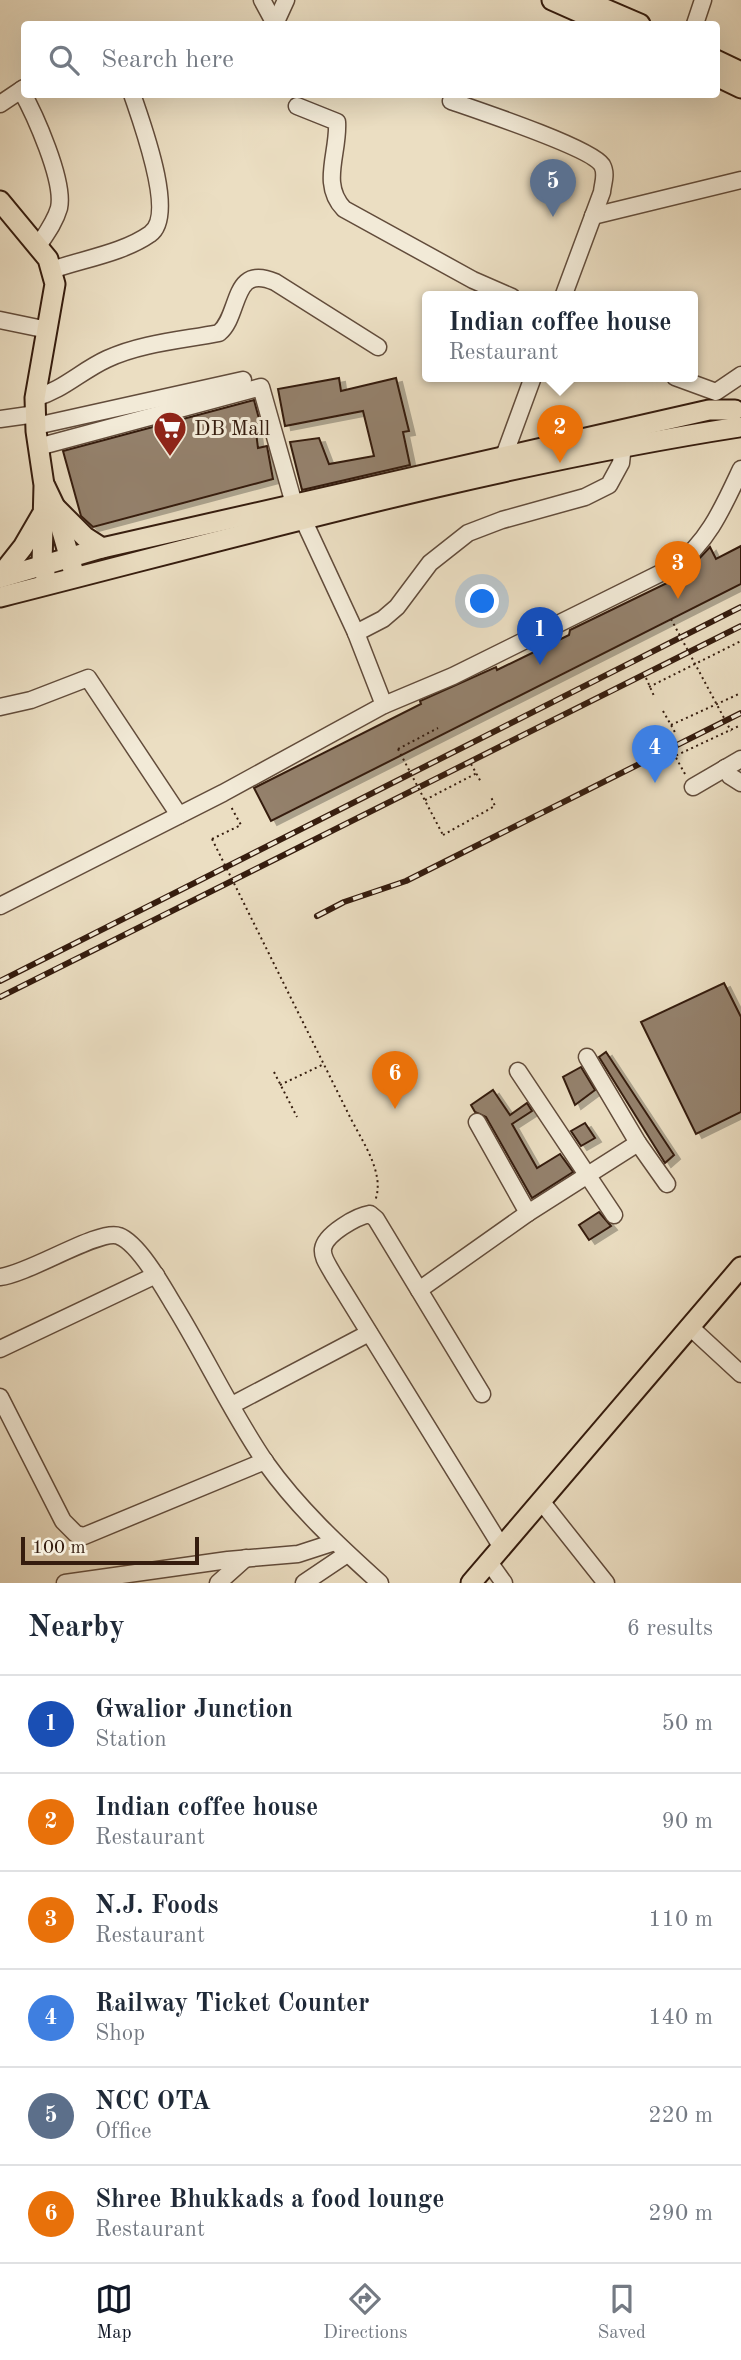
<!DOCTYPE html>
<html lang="en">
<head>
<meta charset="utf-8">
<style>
  body { margin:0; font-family:"Old Standard TT",serif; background:#f2f2f3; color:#1f2937 }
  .scale { position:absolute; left:21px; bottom:18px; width:178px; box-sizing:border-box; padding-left:7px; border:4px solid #351c0e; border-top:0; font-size:19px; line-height:24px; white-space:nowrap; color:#351c0e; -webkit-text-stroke:5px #f2ead7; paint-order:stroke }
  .you { position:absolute; left:483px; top:602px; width:24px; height:24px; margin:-18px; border:5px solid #fff; border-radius:50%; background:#1a73e8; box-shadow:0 0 0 10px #1a73e833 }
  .badge { display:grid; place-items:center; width:46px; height:46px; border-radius:50%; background:#111827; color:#fff; font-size:23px; font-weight:700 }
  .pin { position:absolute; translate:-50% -58px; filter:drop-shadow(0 2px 4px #0008) }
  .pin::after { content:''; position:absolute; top:37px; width:24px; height:21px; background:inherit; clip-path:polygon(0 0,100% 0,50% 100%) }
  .popup { position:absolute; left:422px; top:291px; width:276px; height:91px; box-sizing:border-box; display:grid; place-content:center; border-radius:7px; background:#fff; filter:drop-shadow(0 2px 5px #0005); font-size:23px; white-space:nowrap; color:#747a83 }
  .popup b { font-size:26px; color:#1f2937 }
  .popup::after { content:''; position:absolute; left:50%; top:100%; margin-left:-14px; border:14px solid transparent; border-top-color:#fff }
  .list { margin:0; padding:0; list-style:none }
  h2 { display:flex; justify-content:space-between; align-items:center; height:91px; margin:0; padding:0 28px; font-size:30px }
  h2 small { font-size:23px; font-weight:400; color:#747a83 }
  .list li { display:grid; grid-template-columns:46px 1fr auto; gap:21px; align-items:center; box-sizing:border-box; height:98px; padding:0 28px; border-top:2px solid #e0e1e3 }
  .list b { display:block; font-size:26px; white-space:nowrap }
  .list p { margin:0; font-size:23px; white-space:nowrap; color:#747a83 }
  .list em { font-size:23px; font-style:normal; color:#747a83 }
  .icon { flex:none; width:38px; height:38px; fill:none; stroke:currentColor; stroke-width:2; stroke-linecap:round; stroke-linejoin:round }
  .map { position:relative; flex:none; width:741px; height:1583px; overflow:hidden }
  .search { position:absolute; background:#fff; box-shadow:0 7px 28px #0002; left:21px; right:21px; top:21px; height:77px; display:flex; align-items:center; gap:18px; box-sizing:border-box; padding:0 24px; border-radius:7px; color:#747a83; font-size:26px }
  .sheet { height:679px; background:#fff }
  nav { display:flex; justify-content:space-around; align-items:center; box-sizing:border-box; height:98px; border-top:2px solid #e0e1e3; background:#fff; font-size:19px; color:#747a83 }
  nav a { display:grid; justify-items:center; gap:4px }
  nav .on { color:#111827 }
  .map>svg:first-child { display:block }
</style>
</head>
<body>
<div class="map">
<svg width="741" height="1583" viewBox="0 0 741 1583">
  <defs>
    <filter id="shadow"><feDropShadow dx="6" dy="4" stdDeviation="0" flood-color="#0004"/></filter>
  </defs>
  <rect width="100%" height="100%" fill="#ebdec2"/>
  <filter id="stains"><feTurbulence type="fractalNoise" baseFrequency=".00286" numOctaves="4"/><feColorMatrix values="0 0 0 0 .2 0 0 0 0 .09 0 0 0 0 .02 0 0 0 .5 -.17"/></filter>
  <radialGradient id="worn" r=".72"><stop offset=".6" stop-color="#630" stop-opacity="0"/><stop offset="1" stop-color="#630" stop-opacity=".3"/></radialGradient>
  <g fill="#94816c" stroke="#351c0e" stroke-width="2" filter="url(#shadow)">
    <polygon points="339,378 341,391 396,378 409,431 403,432 410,465 302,490 290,442 319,438 329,464 374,456 363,411 285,426 278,389"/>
    <polygon points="254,400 262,430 256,432 258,448 267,446 273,479 93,527 81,516 63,451"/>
    <polygon points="741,546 741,584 271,821 254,788 421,704 420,701 496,667 497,670 569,635 570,630 698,568 696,562 710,547 716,559"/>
    <polygon points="724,983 741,1017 741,1112 696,1134 641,1022"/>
    <polygon points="606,1052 674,1155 665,1163 599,1057"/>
    <polygon points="581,1067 595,1090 575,1105 563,1077"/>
    <polygon points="493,1090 510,1115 527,1103 532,1111 512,1124 537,1168 560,1154 573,1172 532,1198 486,1117 475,1112 471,1105"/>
    <polygon points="585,1123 595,1138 581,1146 571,1131"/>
    <polygon points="599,1212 611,1226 589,1240 579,1225"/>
  </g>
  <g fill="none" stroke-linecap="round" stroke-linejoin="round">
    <defs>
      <g id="minor">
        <polyline points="262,0 275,24"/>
        <polyline points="275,24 286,0"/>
        <polyline points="695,24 703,0"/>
        <path d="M21 90C34 113 65 181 59 208 55 222 46 234 38 246"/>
        <path d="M451 101C477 110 591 148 602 165 607 174 603 182 602 192L563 297"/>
        <polyline points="0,104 24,88"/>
        <path d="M297 106 337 122C339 153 320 184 344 209L473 280 512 297"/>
        <polyline points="593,216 741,180"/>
        <path d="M52 270C83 259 123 253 150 234 177 216 141 121 132 94"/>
        <polyline points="0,320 48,330"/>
        <polyline points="675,377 716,392 741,375"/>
        <path d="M35 398C63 390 81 371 107 359 141 343 183 340 219 333 241 315 231 263 275 282L378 347"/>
        <polyline points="0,419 36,414"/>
        <polyline points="36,426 243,380"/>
        <polyline points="38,447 261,387 294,504"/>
        <polyline points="504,456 533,377"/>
        <polyline points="303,519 356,633 384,705"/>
        <polyline points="356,633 383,619 397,607 430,563 468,533 502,520 585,497 609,485 621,463 623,445"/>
        <polyline points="0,707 31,700 88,678 179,815"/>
        <polyline points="725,768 730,776 741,783"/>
        <polyline points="693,787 741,759"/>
        <path d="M0 906 223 793 384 705 453 676 675 566C708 543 724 505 741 469"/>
        <polyline points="587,1057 638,1143 667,1184"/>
        <polyline points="518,1071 614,1215"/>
        <polyline points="528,1213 638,1143"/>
        <path d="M0 1277C29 1274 100 1228 119 1236 138 1243 162 1285 172 1302 205 1355 231 1412 266 1463 298 1508 339 1546 380 1583"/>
        <polyline points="419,1290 528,1213 477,1122"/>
        <polyline points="689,1326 741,1374"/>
        <polyline points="0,1349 156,1275"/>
        <path d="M482 1394 376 1219 370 1214C357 1216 325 1234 323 1249 322 1258 329 1266 333 1274L501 1546"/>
        <polyline points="0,1397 63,1521 76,1534 84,1536 265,1461"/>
        <polyline points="232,1405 369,1333"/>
        <polyline points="541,1501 606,1583"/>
        <polyline points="489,1562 504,1583"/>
        <polyline points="65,1583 228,1560 298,1554 335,1542"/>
        <polyline points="218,1583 246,1558"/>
        <polyline points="304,1583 347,1554"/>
      </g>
      <g id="major">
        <polyline points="552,0 606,24"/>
        <polyline points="584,0 640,24"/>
        <polyline points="716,60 741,72"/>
        <polyline points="716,76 741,88"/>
        <polyline points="0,201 48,259 55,284 35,398 36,431 44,485 42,565 45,574"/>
        <polyline points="45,486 55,507 73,570"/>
        <polyline points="56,508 85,537 102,548"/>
        <polyline points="0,576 23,547 41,516"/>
        <polyline points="0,578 102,548 709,410 735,410"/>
        <path d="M0 597C245 535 489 466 739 427"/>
        <polyline points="471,1583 741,1267"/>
      </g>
    </defs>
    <use href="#minor" stroke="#624c3b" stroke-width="19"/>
    <use href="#major" stroke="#351c0e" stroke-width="23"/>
    <g stroke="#351c0e" stroke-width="2" stroke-dasharray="2 3.5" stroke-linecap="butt">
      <polyline points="646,678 654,696"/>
      <polyline points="649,687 741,641"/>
      <polyline points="663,711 676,734"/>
      <polyline points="671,725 741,693"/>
      <polyline points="398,749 438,728"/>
      <polyline points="471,764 481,782"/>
      <polyline points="685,774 675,756 741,725"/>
      <polyline points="425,800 477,773"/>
      <polyline points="443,835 495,806 491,797"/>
      <polyline points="212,839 241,825 230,805"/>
      <polyline points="274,1072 297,1117"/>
      <polyline points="280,1085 324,1064"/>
      <path d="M349 1115C361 1140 386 1173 375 1201"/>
    </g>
    <use href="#minor" stroke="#f2ead7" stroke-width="16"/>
    <use href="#major" stroke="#ebdec2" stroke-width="19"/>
    <defs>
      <g id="rail">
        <polyline points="317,916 344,902 406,881 741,713"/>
        <polyline points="0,981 741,607"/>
        <polyline points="0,997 741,626"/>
      </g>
    </defs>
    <use href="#rail" stroke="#351c0e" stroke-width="6"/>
    <use href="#rail" stroke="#f2ead7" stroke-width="3.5" stroke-dasharray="10" stroke-linecap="butt"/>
    <g stroke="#351c0e" stroke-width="2" stroke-dasharray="2 3.5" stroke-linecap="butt">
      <polyline points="671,619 731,731"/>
      <polyline points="398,749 443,835"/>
      <polyline points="212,839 349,1115"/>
    </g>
  </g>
  <defs>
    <symbol id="supermarket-pin" viewBox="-11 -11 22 30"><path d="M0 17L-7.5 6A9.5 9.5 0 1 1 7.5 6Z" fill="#8f2418" stroke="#f2ead7"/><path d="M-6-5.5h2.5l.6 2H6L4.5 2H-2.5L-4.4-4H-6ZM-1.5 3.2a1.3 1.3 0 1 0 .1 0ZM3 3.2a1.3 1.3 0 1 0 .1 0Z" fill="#fff"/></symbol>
  </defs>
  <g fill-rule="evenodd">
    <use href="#supermarket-pin" x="151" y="409" width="38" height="52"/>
  </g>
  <g text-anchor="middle" stroke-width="6" stroke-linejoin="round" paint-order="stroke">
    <g font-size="21" fill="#351c0e" stroke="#f2ead7" text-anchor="start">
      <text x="194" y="435">DB Mall</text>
    </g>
  </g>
  <rect width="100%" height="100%" filter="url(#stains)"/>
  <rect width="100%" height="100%" fill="url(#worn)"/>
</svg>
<div class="scale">100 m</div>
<div class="you"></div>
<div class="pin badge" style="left:540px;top:665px;background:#1a4fb4">1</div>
<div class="pin badge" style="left:560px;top:463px;background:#e8710a">2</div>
<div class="popup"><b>Indian coffee house</b>Restaurant</div>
<div class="pin badge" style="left:678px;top:599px;background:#e8710a">3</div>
<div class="pin badge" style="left:655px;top:783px;background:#3f7fe0">4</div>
<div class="pin badge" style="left:553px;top:217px;background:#5c6f8a">5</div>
<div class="pin badge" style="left:395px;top:1109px;background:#e8710a">6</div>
<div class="search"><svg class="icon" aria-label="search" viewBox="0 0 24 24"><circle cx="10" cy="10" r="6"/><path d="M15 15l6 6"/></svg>Search here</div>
</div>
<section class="sheet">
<h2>Nearby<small>6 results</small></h2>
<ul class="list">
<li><span class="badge" style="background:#1a4fb4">1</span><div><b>Gwalior Junction</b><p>Station</p></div><em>50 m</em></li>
<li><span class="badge" style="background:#e8710a">2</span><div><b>Indian coffee house</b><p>Restaurant</p></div><em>90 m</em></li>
<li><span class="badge" style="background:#e8710a">3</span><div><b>N.J. Foods</b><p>Restaurant</p></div><em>110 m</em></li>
<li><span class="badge" style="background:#3f7fe0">4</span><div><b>Railway Ticket Counter</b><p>Shop</p></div><em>140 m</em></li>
<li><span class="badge" style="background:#5c6f8a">5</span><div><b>NCC OTA</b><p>Office</p></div><em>220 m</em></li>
<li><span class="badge" style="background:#e8710a">6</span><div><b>Shree Bhukkads a food lounge</b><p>Restaurant</p></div><em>290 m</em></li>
</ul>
</section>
<nav>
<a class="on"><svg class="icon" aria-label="map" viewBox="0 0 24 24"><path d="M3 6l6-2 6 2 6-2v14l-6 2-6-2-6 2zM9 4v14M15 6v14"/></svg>Map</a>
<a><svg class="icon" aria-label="directions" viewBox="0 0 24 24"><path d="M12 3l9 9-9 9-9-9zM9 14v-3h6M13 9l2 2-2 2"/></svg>Directions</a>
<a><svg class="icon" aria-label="saved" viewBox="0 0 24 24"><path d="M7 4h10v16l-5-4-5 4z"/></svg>Saved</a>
</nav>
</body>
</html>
